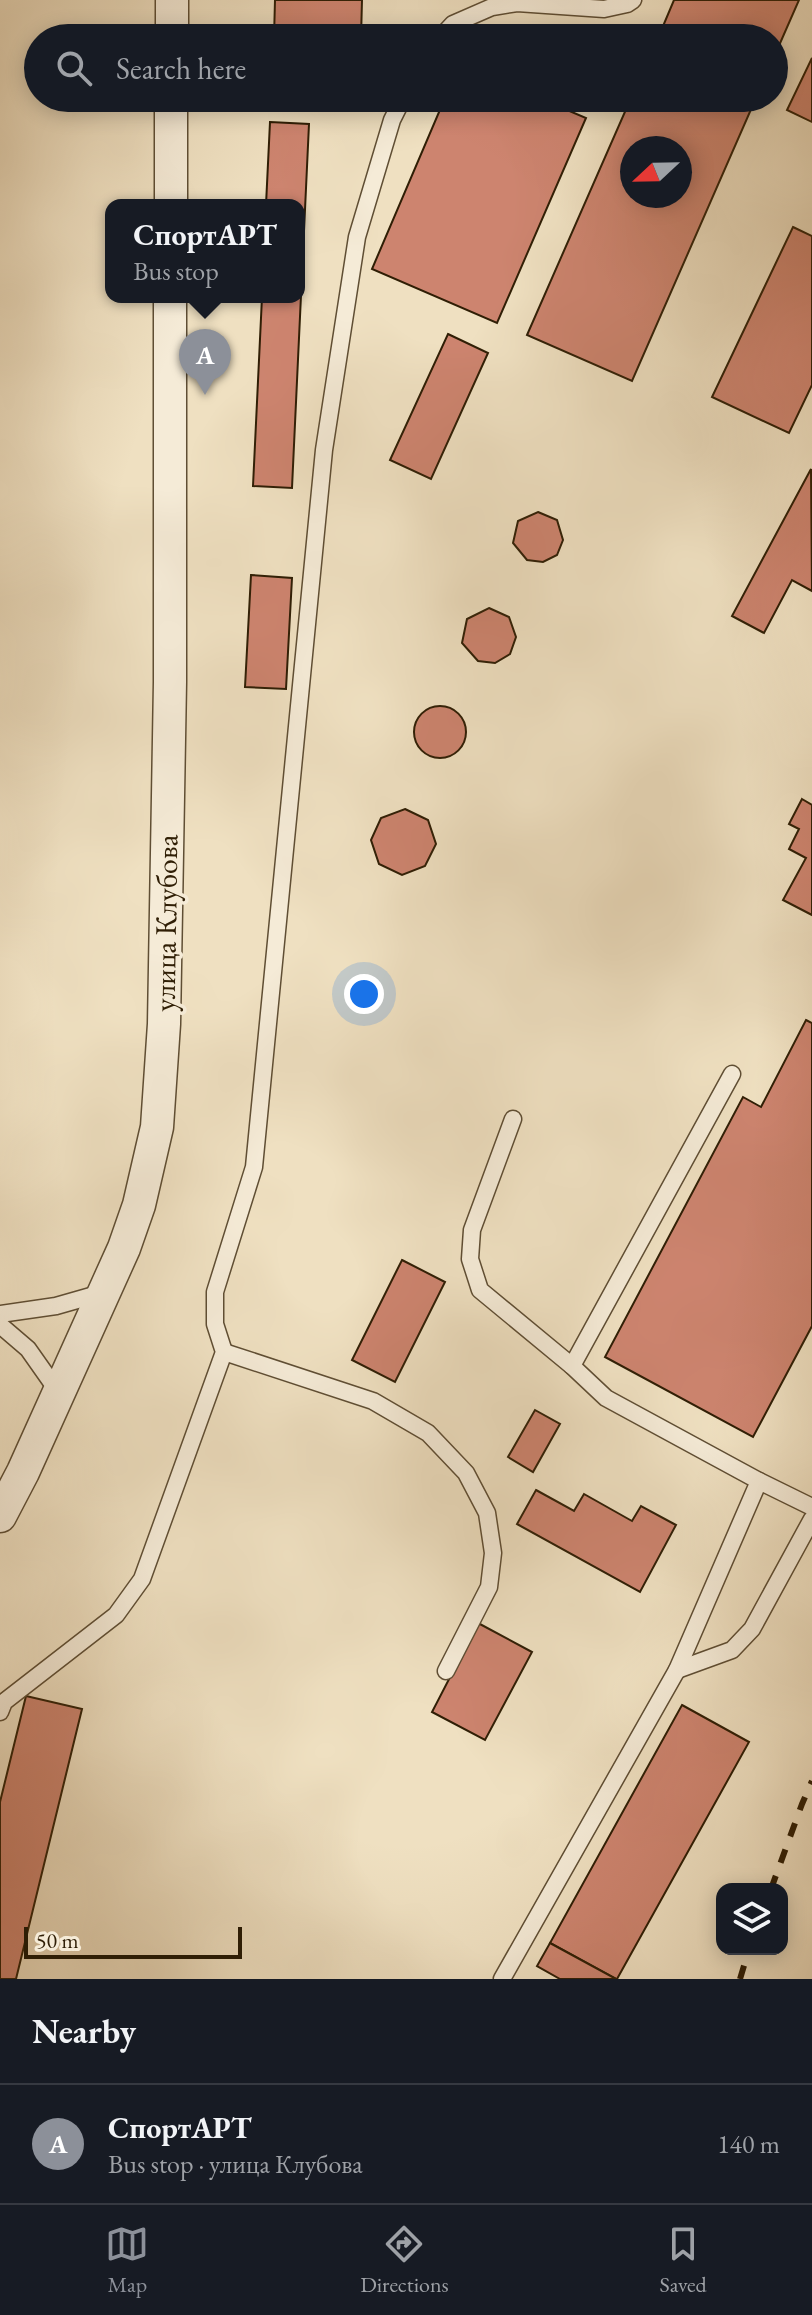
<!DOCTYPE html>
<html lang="en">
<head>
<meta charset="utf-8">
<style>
  body { margin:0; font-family:"EB Garamond",serif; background:#242831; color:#f1f3f6 }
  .controls { position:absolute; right:24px; bottom:24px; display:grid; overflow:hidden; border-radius:16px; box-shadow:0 4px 20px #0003 }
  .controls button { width:72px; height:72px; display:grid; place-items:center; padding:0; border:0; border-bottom:2px solid #363941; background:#171b24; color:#f1f3f6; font:40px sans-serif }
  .compass { position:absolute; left:620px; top:136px; width:72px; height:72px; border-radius:50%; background:#171b24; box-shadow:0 4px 20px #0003; rotate:248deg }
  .scale { position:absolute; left:24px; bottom:20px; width:218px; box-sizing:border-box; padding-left:8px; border:4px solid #2f1e05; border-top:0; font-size:22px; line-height:28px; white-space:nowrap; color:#2f1e05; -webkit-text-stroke:6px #f5ebd7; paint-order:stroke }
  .you { position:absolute; left:364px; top:994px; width:28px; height:28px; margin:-20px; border:6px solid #fff; border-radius:50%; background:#1a73e8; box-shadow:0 0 0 12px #1a73e833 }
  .badge { display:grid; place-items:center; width:52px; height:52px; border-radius:50%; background:#8c9099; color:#fff; font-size:26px; font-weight:700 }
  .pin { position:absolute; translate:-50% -66px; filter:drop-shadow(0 2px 4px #0008) }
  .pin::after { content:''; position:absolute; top:42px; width:28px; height:24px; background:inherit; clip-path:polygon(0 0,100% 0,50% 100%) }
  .popup { position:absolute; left:105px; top:199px; width:200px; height:104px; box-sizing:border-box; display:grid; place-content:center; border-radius:16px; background:#171b24; filter:drop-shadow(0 2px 6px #0005); font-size:26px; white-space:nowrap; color:#9ea1a6 }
  .popup b { font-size:30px; color:#f1f3f6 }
  .popup::after { content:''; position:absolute; left:50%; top:100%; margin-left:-16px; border:16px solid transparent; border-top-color:#171b24 }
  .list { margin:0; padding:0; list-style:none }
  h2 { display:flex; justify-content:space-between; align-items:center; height:104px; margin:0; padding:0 32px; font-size:34px }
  h2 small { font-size:26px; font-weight:400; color:#9ea1a6 }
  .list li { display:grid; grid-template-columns:52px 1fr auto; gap:24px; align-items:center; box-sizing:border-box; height:120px; padding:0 32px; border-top:2px solid #363941 }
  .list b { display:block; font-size:30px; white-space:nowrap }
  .list p { margin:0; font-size:26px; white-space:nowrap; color:#9ea1a6 }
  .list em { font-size:26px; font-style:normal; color:#9ea1a6 }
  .icon { flex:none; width:44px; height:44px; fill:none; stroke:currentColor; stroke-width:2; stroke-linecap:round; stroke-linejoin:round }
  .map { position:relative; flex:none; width:812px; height:1979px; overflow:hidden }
  .search { position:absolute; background:#171b24; box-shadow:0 4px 20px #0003; left:24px; right:24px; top:24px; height:88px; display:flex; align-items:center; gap:20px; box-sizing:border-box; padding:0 28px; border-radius:44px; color:#9ea1a6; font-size:30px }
  .sheet { height:224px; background:#171b24 }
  nav { display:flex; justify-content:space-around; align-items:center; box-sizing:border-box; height:112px; border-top:2px solid #363941; background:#171b24; font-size:22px; color:#9ea1a6 }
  nav a { display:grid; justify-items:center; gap:4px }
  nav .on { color:#8c9099 }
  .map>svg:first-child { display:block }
</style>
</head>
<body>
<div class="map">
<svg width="812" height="1979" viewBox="0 0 812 1979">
  <rect width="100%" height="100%" fill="#efe0c1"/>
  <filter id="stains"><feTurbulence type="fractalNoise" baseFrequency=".0025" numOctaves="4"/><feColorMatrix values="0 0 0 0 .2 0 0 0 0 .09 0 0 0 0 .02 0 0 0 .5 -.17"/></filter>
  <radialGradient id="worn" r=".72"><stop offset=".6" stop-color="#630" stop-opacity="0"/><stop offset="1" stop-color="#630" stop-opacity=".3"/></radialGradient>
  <g fill="#cd846f" stroke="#2f1e05" stroke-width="2" fill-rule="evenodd">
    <polygon points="275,0 362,0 361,38 274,38"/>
    <polygon points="674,0 799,0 774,57 774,38 658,38"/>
    <polygon points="812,58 812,122 787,110"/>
    <polygon points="445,98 539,98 586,118 497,323 372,269"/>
    <path d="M631 98H756L632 381 527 335ZM632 148H680V196H632Z"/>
    <polygon points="270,122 309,124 292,488 253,486 262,297 299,297 299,205 266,205"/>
    <polygon points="793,227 812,236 812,385 789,433 712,397"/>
    <polygon points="448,334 488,353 431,479 390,460"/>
    <polygon points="811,469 812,591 792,580 764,633 732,616"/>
    <polygon points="538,512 557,520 563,540 557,555 543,562 527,560 513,543 518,521"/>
    <polygon points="251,575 292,578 286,689 245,687"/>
    <polygon points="489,608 509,617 516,637 510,654 495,663 478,661 462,643 467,619"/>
    <circle cx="440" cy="732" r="26"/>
    <polygon points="802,799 812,805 812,915 783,900 806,858 789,849 799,829 789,824"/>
    <polygon points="405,809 428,820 436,844 425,866 402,875 379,864 371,840 381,818"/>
    <polygon points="806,1020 812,1023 812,1326 753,1437 605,1357 743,1097 761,1107"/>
    <polygon points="402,1260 445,1282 395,1382 352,1360"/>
    <polygon points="535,1410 560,1424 533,1472 508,1457"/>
    <polygon points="536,1490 574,1511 584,1494 632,1521 641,1506 676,1525 640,1592 517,1524"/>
    <polygon points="478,1623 532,1652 485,1740 432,1712"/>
    <polygon points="26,1696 82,1709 16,1979 0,1979 0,1802"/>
    <polygon points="682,1705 749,1742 617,1979 616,1979 550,1943"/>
    <polygon points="550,1943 616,1979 560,1979 537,1966"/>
  </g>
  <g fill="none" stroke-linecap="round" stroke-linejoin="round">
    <defs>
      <g id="service">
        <polyline points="440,38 453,24 492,7 517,3 604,9 627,4 633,0"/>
        <polyline points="0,1314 56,1306 105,1292"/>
        <polyline points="0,1325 28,1349 59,1393"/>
        <polyline points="224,1352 373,1401 428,1433 466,1473 487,1513 493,1553 489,1587 446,1671"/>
        <polyline points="572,1366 732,1074"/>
        <polyline points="759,1481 812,1507"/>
        <polyline points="677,1670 732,1650 752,1629 812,1519"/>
        <polyline points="0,1712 4,1702 116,1615 142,1579 224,1352 215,1324 215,1292 254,1167 324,450 357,237 392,120 403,98"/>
        <polyline points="502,1979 677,1670 759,1481 606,1398 572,1366 480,1290 470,1259 472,1230 513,1119"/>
      </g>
      <g id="minor">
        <polyline points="172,38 172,0"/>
        <polyline points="171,205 171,98"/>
        <polyline points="0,1516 23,1472 124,1248 139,1205 157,1127 164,1024 170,682 170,297"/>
      </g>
    </defs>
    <use href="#service" stroke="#5f4e34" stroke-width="19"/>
    <use href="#minor" stroke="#5f4e34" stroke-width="35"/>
    <use href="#service" stroke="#f5ebd7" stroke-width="16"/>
    <use href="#minor" stroke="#f5ebd7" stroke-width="32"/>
    <g stroke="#2f1e05" stroke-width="6" stroke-dasharray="14 14" stroke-linecap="butt">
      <polyline points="771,1889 802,1804 812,1781"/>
      <polyline points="740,1979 749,1949"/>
    </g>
  </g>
  <g text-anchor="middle" stroke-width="7" stroke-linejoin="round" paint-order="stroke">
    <g font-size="30" fill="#2f1e05" stroke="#f5ebd7">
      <text transform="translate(166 923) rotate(-89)" y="10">улица Клубова</text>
    </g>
  </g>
  <rect width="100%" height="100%" filter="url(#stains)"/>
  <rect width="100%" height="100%" fill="url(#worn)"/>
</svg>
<div class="controls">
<button><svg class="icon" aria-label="layers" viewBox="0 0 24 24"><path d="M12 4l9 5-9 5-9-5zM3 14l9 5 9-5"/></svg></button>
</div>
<svg class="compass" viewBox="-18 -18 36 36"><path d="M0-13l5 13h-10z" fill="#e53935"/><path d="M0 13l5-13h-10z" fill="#9ea1a6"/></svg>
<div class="scale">50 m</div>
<div class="you"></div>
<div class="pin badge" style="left:205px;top:395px">A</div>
<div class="popup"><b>СпортАРТ</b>Bus stop</div>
<div class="search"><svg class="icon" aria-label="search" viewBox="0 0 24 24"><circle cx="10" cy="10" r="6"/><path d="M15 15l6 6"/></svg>Search here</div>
</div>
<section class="sheet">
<h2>Nearby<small></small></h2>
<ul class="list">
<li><span class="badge">A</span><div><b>СпортАРТ</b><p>Bus stop · улица Клубова</p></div><em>140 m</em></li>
</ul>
</section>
<nav>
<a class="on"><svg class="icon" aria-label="map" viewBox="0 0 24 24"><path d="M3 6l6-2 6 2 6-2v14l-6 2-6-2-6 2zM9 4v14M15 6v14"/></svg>Map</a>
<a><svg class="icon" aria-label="directions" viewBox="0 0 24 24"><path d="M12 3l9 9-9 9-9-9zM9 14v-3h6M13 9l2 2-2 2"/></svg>Directions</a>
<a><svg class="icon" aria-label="saved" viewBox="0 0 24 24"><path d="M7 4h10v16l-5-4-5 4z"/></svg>Saved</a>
</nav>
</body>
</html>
